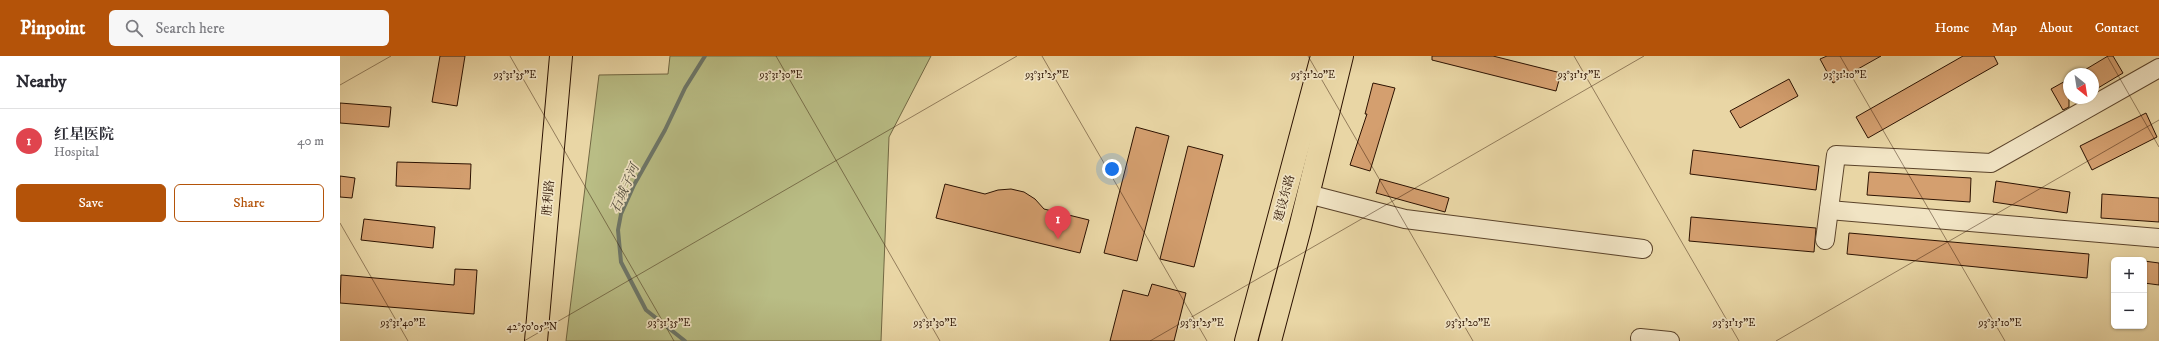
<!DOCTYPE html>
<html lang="en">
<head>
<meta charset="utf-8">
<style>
  body { margin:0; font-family:"IM FELL DW Pica","Noto Serif SC",serif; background:#f7f7f7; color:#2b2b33 }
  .controls { position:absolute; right:12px; bottom:12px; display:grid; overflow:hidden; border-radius:6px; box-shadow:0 1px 3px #0004 }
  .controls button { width:36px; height:36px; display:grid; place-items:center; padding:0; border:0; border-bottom:1px solid #e1e1e2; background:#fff; color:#2b2b33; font:20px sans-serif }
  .compass { position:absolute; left:1723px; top:12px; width:36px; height:36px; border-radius:50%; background:#fff; box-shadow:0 1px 3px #0004; rotate:150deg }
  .you { position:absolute; left:772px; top:113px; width:14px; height:14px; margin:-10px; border:3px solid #fff; border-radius:50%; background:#1a73e8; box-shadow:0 0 0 6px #1a73e833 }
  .badge { display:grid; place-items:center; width:26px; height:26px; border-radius:50%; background:#b45309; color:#fff; font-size:13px; font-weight:700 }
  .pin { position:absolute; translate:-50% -33px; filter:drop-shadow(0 1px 2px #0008) }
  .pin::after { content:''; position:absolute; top:21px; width:14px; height:12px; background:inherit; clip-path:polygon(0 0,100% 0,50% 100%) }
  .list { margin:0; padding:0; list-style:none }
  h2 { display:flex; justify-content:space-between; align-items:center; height:52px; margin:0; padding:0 16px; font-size:17px }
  h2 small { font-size:13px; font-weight:400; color:#7c7c81 }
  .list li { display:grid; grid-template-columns:26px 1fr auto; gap:12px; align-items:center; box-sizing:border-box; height:64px; padding:0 16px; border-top:1px solid #e1e1e2 }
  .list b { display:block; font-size:15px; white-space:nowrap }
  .list p { margin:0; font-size:13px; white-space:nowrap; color:#7c7c81 }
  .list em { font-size:13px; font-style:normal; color:#7c7c81 }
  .actions { display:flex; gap:8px; padding:12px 16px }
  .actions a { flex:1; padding:9px 0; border:1px solid #b45309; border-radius:6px; text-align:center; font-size:14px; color:#b45309 }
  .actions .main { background:#b45309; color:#fff }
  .icon { flex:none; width:22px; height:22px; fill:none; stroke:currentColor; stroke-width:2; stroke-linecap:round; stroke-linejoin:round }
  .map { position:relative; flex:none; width:1819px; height:285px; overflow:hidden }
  header { display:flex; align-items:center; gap:24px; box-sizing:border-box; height:56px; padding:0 20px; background:#b45309; color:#fff }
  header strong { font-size:19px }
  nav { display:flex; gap:22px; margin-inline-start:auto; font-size:14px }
  .search { width:280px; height:36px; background:#f7f7f7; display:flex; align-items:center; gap:10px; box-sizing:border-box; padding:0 14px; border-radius:6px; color:#7c7c81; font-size:15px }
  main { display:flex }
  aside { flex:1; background:#fff }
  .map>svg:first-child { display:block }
</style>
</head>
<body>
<header>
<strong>Pinpoint</strong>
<div class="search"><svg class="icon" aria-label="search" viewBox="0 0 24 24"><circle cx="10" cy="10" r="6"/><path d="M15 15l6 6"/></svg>Search here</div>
<nav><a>Home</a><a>Map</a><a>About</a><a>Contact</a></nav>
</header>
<main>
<aside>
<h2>Nearby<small></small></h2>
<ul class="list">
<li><span class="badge" style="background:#e0444e">1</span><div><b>红星医院</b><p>Hospital</p></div><em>40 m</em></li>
</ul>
<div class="actions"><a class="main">Save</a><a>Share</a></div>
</aside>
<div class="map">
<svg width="1819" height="285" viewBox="0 0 1819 285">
  <rect width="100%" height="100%" fill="#e9d6a5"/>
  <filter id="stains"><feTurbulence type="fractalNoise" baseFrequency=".005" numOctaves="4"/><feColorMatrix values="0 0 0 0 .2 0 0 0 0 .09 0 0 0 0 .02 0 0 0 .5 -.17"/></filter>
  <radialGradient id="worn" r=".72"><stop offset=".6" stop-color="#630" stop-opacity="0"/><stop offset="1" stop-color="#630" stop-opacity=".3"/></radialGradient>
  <polygon fill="#b9bd85" stroke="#726843" points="330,0 591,0 549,81 541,285 226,285 259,19 328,18"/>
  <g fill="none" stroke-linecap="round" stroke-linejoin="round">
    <polyline stroke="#6d7668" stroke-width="4" points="345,285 306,254 281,206 278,174 281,158 294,129 325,74 345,32 365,0"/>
  </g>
  <g fill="#d49f6f" stroke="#2c1201">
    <polygon points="100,0 125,0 117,50 92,46"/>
    <polygon points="1092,0 1153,0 1221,17 1216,35 1092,4"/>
    <polygon points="1487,0 1541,0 1493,27 1480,3"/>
    <polygon points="1623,0 1654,0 1658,8 1528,82 1516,61"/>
    <polygon points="1768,0 1773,0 1783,17 1753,35 1753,18 1738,18"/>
    <polygon points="1449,23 1458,40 1400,72 1390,55"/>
    <polygon points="1729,23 1729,51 1723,54 1711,33"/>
    <polygon points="1033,27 1055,32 1030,115 1010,109 1027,58 1025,58"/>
    <polygon points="0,47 51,51 49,71 0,67"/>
    <polygon points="1806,57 1817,81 1752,114 1740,90"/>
    <polygon points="796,71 829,80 797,205 764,197"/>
    <polygon points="848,90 883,99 854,211 820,203"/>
    <polygon points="1353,94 1479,110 1476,134 1350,118"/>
    <polygon points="57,106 131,108 130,133 56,130"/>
    <polygon points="1529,116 1631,122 1630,146 1527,139"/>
    <polygon points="0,120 15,122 12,142 0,141"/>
    <polygon points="1040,123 1109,142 1105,156 1036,137"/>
    <polygon points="1656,125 1730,136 1727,157 1653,146"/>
    <polygon points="605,128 645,138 658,134 671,133 684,136 695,143 704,153 749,164 740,197 596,162"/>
    <polygon points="1762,138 1819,142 1819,166 1761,162"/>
    <polygon points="1351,161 1476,172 1474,196 1349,185"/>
    <polygon points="24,163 95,171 93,192 21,184"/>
    <polygon points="1509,177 1749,198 1747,222 1507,198"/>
    <polygon points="1804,205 1819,207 1819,229 1804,227"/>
    <polygon points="115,213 137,214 134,258 0,247 1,219 114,229"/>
    <polygon points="812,228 846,237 834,285 770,285 783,234 808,240"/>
  </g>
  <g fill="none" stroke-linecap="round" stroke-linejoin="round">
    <defs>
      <g id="minor">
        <polyline points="968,138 1065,163 1303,193"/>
        <polyline points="1489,154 1819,182"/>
        <polyline points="1485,184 1496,99 1651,107 1819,12"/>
        <polyline points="1300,282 1330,285"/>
      </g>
      <g id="major">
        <polyline points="196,285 221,0"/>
        <polyline points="906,285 982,0"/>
        <polyline points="930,285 960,172 1002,0"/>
      </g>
    </defs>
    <use href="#minor" stroke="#5b432a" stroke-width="20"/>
    <use href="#major" stroke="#2c1201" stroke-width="24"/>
    <use href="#minor" stroke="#f1e4c4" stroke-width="18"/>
    <use href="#major" stroke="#e9d6a5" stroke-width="22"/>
  </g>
  <path fill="none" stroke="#2c1201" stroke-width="1" stroke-opacity="0.45" d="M170 0 334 285M436 0 600 285M702 0 867 285M968 0 1133 285M1234 0 1399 285M1500 0 1665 285M1767 0 1819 91M0 29 51 0M0 167 68 285M184 285 677 0M810 285 1304 0M1436 285 1819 64"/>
  <g text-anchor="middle" stroke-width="3.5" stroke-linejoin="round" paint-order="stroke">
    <g font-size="12" fill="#2c1201" stroke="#f1e4c4">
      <text transform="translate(208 142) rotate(-85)" y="4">胜利路</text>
      <text transform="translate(944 142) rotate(-75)" y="4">建设东路</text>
    </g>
    <g font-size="13" font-style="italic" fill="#524c3d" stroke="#f1e4c4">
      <text transform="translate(284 132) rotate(-66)" y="5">石城子河</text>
    </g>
  </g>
  <g font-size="10" text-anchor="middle" fill="#2c1201" stroke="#f1e4c4" stroke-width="3.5" stroke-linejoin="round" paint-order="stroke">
    <text x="175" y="22">93°31'35"E</text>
    <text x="441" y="22">93°31'30"E</text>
    <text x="707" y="22">93°31'25"E</text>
    <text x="973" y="22">93°31'20"E</text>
    <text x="1505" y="22">93°31'10"E</text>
    <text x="1239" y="22">93°31'15"E</text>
    <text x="63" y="270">93°31'40"E</text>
    <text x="329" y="270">93°31'35"E</text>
    <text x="595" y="270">93°31'30"E</text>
    <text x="862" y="270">93°31'25"E</text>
    <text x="1128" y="270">93°31'20"E</text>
    <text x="1394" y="270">93°31'15"E</text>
    <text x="1660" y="270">93°31'10"E</text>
    <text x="192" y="274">42°50'05"N</text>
  </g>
  <rect width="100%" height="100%" filter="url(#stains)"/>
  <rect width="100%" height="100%" fill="url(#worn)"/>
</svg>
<div class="controls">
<button>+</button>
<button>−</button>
</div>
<svg class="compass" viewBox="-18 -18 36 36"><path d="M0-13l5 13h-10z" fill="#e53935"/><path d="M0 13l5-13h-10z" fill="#7c7c81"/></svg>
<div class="you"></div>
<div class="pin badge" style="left:718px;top:183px;background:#e0444e">1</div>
</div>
</main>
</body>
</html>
